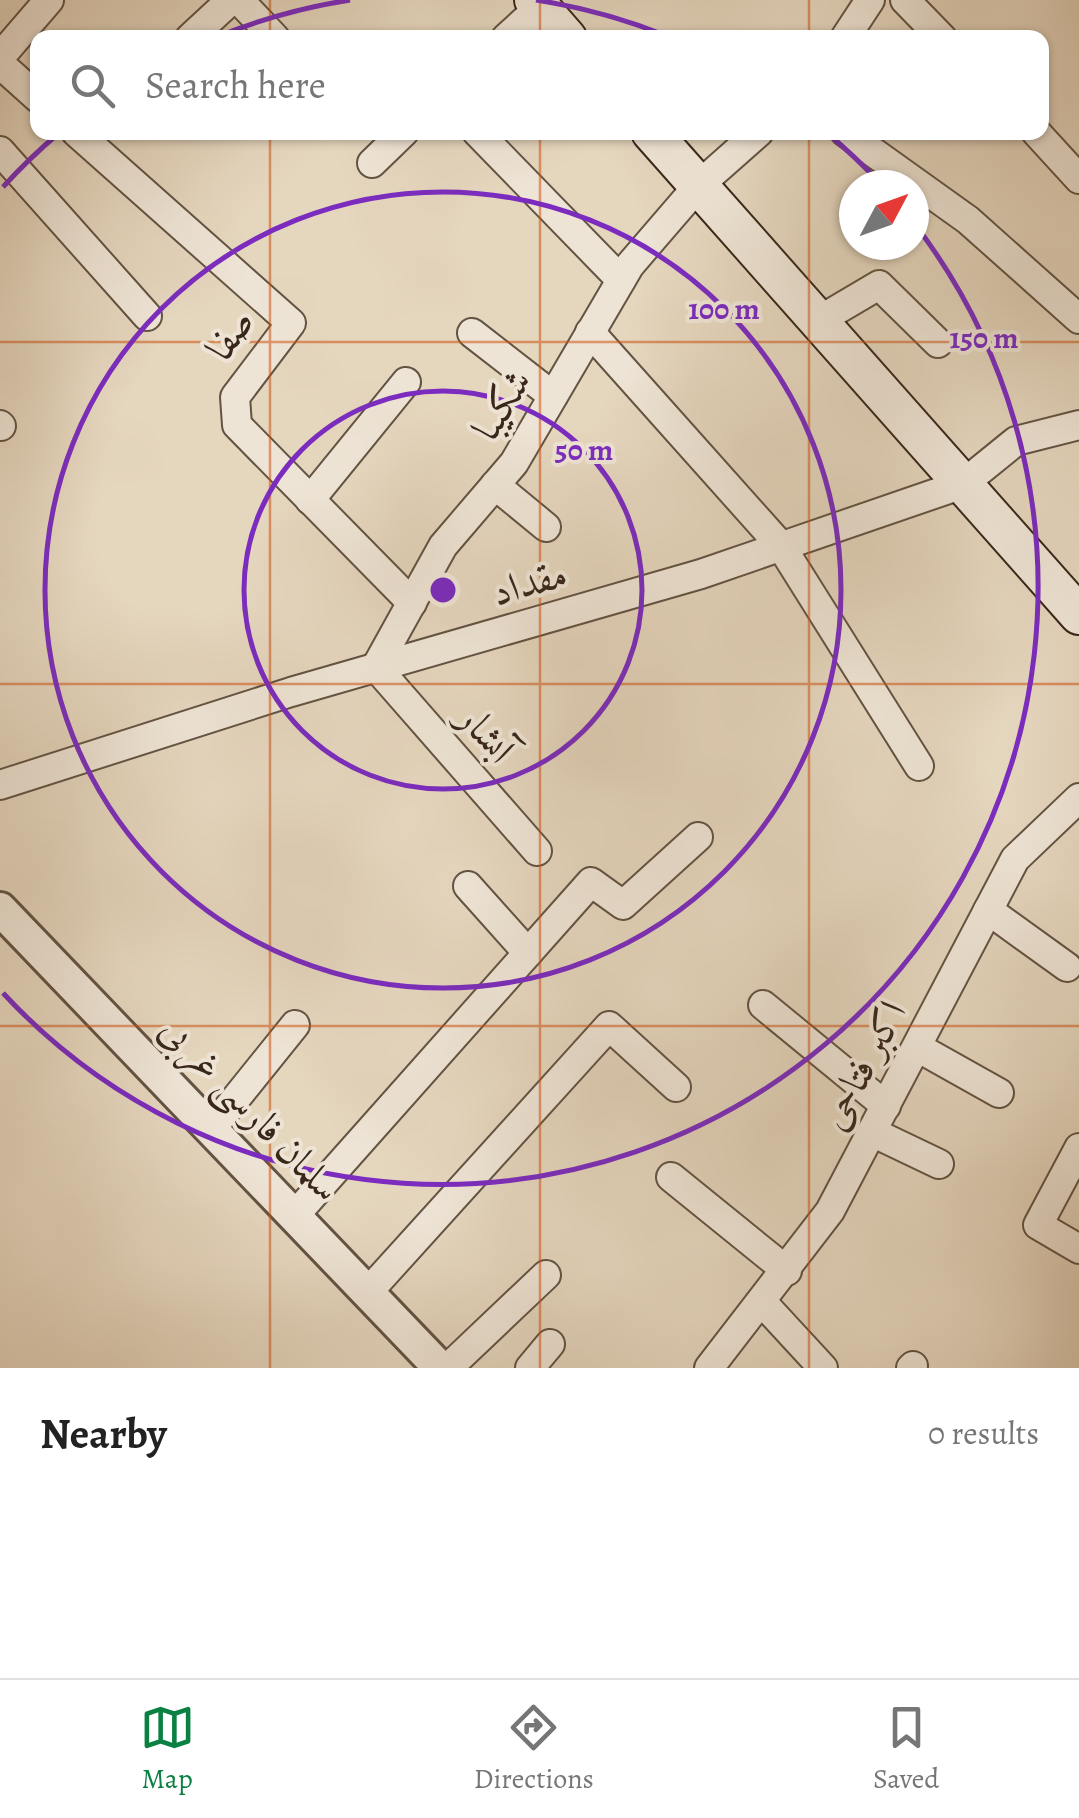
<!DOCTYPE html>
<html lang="en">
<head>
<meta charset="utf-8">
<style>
  body { margin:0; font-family:Alegreya,Amiri,serif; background:#f6f6f6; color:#222 }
  .compass { position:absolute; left:839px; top:170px; width:90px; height:90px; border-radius:50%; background:#fff; box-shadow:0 2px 8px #0004; rotate:49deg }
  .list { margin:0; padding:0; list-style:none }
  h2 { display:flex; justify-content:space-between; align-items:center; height:130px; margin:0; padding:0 40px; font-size:42px }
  h2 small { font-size:32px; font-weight:400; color:#767676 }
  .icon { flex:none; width:55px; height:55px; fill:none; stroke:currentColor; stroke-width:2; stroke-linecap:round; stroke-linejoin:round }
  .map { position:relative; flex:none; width:1079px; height:1368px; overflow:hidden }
  .search { position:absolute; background:#fff; box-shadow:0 2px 8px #0004; left:30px; right:30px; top:30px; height:110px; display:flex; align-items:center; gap:25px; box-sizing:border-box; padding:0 35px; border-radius:20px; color:#767676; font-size:38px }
  .sheet { height:310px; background:#fff }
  nav { display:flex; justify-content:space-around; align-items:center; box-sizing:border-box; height:140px; border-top:2px solid #e0e0e0; background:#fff; font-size:28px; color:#767676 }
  nav a { display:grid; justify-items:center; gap:5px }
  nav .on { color:#0b8043 }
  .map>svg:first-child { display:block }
</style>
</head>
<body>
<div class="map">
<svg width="1079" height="1368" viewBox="0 0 1079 1368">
  <rect width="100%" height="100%" fill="#e5d6be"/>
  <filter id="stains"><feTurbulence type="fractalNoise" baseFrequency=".002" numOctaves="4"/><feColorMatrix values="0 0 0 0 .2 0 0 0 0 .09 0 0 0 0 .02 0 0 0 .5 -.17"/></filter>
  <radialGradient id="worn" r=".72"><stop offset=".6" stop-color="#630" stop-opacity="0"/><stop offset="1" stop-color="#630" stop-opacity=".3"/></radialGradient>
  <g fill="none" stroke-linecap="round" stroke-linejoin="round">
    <defs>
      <g id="minor">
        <polyline points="239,0 275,38"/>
        <polyline points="905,0 942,38"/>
        <polyline points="190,38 231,0"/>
        <polyline points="506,38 540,7"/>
        <polyline points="845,38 870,0"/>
        <polyline points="0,57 49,0"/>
        <polyline points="0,64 38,98"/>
        <polyline points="76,132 291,323 235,397 237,425 412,603"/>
        <polyline points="477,132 621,280"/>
        <polyline points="845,132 968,220 1079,319"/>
        <polyline points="1036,132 1079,179"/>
        <polyline points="0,151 147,316"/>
        <polyline points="372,163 404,132"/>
        <polyline points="818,321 879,285 938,343"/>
        <polyline points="590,332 781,546 919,766"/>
        <polyline points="472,333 553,396"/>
        <polyline points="0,425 1,426"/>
        <polyline points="495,485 546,527"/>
        <polyline points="310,500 406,382"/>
        <polyline points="0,785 291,692 701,574 963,484 1016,441 1079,425"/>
        <polyline points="537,851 376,667 443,546 514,463 630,265 698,186 759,132"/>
        <polyline points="468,886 528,953"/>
        <polyline points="988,910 1067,967"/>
        <polyline points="763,1005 886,1106"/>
        <polyline points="917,1047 999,1093"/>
        <polyline points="212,1128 295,1025"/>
        <polyline points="872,1132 939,1164"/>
        <polyline points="1079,1148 1038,1225 1079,1249"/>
        <polyline points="671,1177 787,1271"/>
        <polyline points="295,1215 591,882 623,905 698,837"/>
        <polyline points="368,1292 609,1026 676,1087"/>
        <polyline points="763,1303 823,1368"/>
        <polyline points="448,1368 546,1275"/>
        <polyline points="530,1368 550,1344"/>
        <polyline points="709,1368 830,1211 1015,859 1079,798"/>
        <polyline points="911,1368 913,1366"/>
      </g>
      <polyline id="tertiary" points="0,909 440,1368"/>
      <g id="secondary">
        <polyline points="534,0 567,38"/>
        <polyline points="651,132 1079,615"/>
      </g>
    </defs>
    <use href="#minor" stroke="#635343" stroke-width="32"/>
    <use href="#tertiary" stroke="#635343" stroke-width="38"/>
    <use href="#secondary" stroke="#38271a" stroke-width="42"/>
    <use href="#minor" stroke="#eee4d5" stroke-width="28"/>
    <use href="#tertiary" stroke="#eee4d5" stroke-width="32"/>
    <use href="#secondary" stroke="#eee4d5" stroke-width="38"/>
  </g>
  <path fill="none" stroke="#ce520e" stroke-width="2.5" stroke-opacity="0.55" d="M270 0V38M540 0V38M809 0V38M270 132V1368M540 132V1368M809 132V1368M0 342H1079M0 684H1079M0 1026H1079"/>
  <g fill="none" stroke="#7b2cbf" stroke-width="5">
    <circle cx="443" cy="590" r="199"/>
    <circle cx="443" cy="590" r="398"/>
    <path d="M3 187A597 597 0 0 1 59 133M219 36A597 597 0 0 1 350 0M536 0A597 597 0 0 1 667 36M827 133A597 597 0 0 1 880 183M917 227A597 597 0 0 1 3 993"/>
  </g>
  <g text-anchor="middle" stroke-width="8" stroke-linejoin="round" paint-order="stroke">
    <g font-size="40" fill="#38271a" stroke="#eee4d5">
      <text transform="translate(229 334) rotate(-56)" y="14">صفا</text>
      <text transform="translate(501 404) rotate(-58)" y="14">شکیبا</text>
      <text transform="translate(529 582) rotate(-16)" y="14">مقداد</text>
      <text transform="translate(487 733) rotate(49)" y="14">آبشار</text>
      <text transform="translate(862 1065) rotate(-62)" y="14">اکبر فتاحی</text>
      <text transform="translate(251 1108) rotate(46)" y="14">سلمان فارسی غربی</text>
    </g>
  </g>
  <circle cx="443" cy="590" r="15" fill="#7b2cbf" stroke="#eee4d5" stroke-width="5"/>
  <g font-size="30" text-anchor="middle" font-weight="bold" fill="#7b2cbf" stroke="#eee4d5" stroke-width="8" stroke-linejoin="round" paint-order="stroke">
    <text x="724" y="319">100 m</text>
    <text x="984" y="348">150 m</text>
    <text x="584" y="460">50 m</text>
  </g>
  <rect width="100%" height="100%" filter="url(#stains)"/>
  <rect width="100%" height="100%" fill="url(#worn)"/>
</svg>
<svg class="compass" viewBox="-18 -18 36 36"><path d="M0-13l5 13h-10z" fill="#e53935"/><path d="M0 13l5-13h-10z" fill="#767676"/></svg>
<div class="search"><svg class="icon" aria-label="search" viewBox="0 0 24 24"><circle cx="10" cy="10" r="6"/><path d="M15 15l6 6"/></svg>Search here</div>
</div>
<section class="sheet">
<h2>Nearby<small>0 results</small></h2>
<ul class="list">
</ul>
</section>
<nav>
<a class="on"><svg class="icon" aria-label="map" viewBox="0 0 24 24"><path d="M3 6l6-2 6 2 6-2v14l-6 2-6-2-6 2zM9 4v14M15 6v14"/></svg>Map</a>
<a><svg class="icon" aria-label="directions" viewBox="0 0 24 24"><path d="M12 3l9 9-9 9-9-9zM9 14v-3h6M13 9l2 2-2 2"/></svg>Directions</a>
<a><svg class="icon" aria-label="saved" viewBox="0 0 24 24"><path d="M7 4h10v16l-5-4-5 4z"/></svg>Saved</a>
</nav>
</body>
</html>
